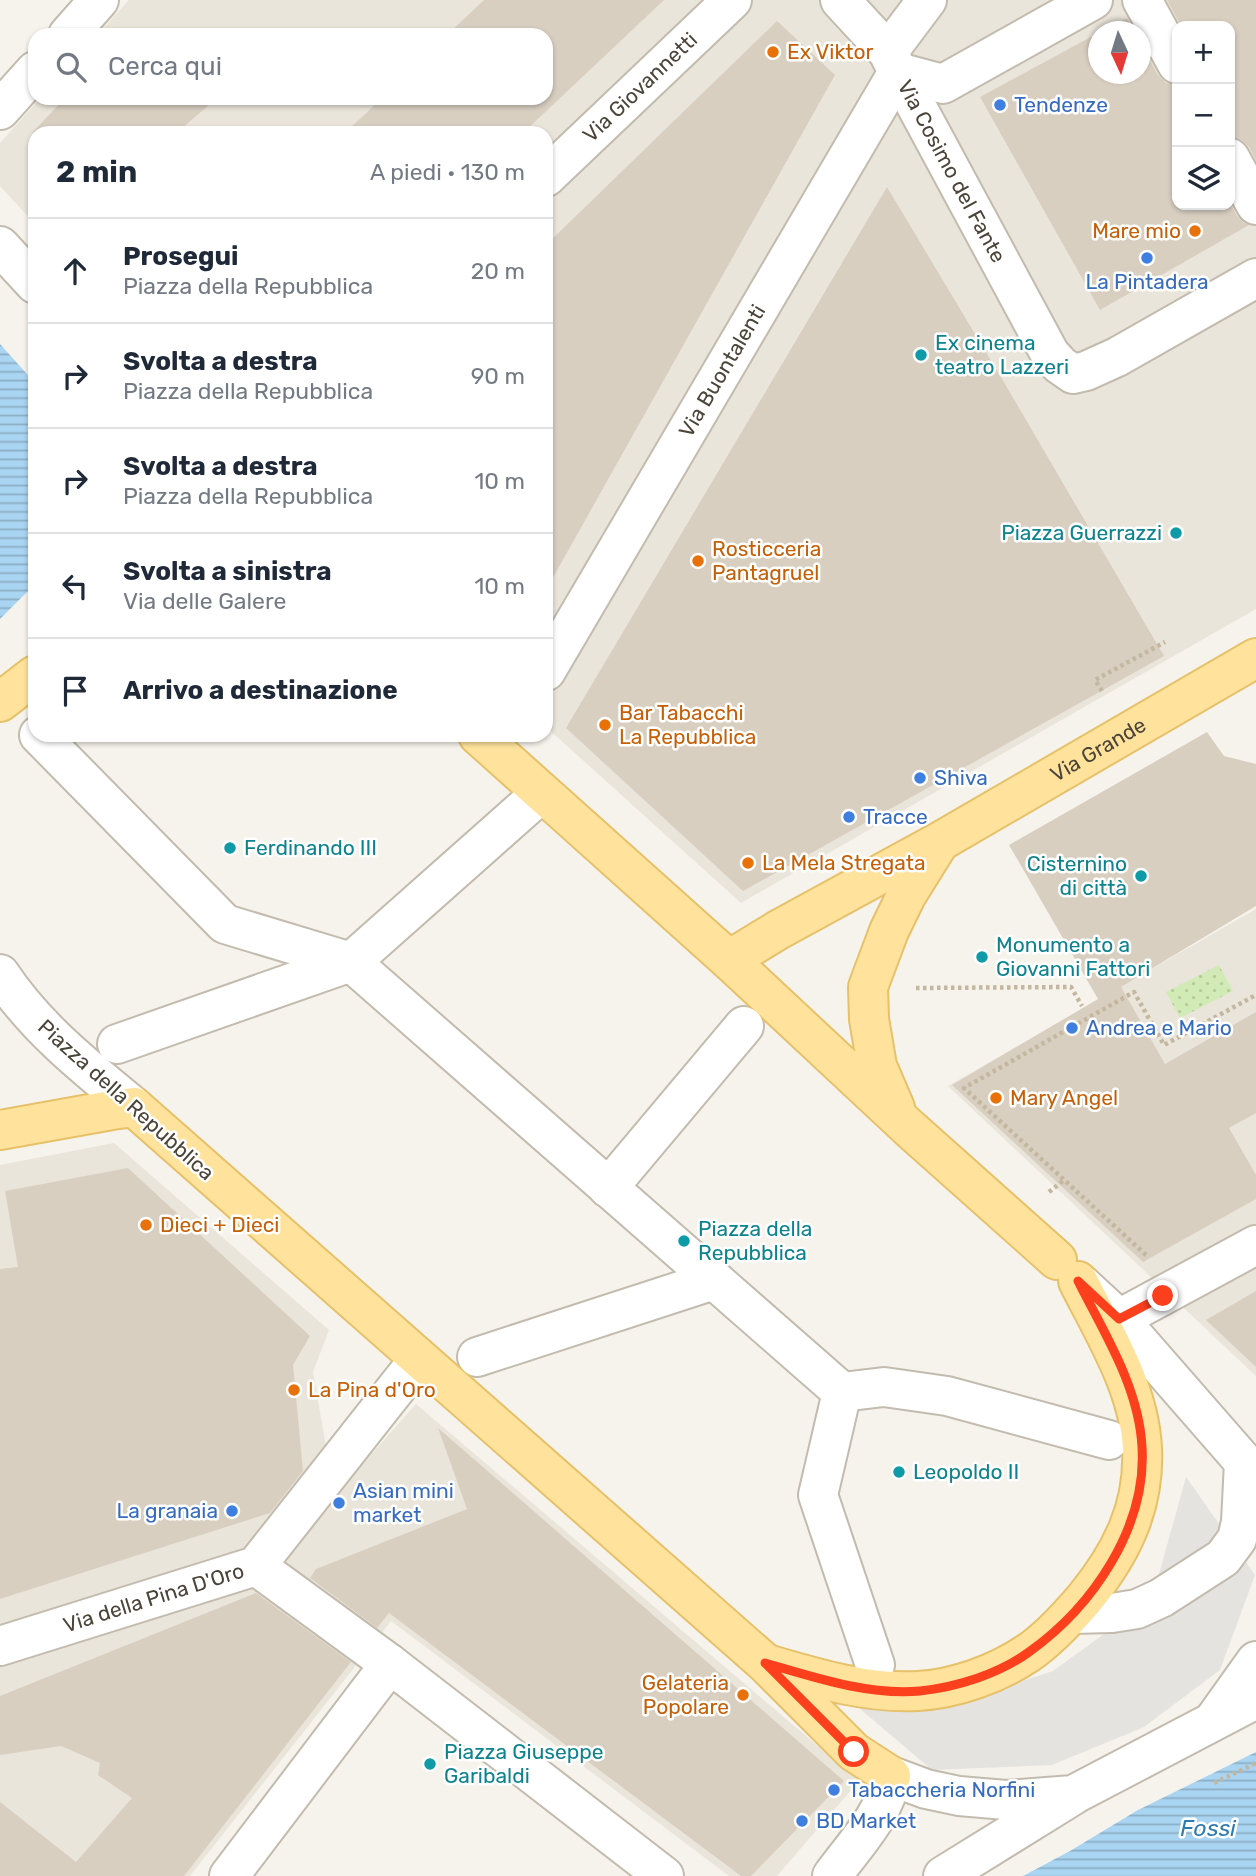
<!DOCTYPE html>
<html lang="it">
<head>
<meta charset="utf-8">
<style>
  body { margin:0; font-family:Rubik,sans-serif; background:#f6f6f7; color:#1f2937 }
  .controls { position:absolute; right:21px; top:21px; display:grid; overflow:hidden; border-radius:14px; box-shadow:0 2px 5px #0004 }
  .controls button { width:63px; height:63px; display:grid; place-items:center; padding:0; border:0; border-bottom:2px solid #e0e1e3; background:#fff; color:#1f2937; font:35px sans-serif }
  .compass { position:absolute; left:1088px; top:21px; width:63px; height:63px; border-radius:50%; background:#fff; box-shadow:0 2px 5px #0004; rotate:176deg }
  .stop { position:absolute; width:21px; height:21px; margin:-16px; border:5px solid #fc3f1d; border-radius:50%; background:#fff }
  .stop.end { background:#fc3f1d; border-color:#fff; box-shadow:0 2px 7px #0008 }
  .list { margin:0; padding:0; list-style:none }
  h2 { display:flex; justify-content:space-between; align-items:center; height:91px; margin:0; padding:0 28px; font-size:30px }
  h2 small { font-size:23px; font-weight:400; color:#747a83 }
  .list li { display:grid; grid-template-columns:46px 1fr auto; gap:21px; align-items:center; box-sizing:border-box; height:105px; padding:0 28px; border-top:2px solid #e0e1e3 }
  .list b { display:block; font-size:26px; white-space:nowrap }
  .list p { margin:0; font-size:23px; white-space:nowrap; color:#747a83 }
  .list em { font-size:23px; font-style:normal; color:#747a83 }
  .icon { flex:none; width:38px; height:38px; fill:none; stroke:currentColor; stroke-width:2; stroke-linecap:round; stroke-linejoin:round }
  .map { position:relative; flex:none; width:1256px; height:1876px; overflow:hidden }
  .search { position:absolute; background:#fff; box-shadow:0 2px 5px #0004; left:28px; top:28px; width:525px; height:77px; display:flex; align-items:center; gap:18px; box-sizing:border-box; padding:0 24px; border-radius:21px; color:#747a83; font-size:26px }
  .panel { position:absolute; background:#fff; box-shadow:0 2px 5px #0004; left:28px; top:126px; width:525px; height:616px; border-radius:21px }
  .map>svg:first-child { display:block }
</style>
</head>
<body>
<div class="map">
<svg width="1256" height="1876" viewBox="0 0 1256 1876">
  <defs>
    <pattern id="garden-dots" width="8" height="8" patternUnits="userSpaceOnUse" patternTransform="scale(1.75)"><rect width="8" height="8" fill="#d2eab5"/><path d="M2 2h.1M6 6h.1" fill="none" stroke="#b6ca9c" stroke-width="1.8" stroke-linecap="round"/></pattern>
    <pattern id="water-rules" width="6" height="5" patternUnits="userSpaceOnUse" patternTransform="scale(1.75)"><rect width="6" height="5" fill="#a9d4f2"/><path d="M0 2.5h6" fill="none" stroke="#8caec5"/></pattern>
  </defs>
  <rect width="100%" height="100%" fill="#f6f3ec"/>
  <g fill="#eae5da" fill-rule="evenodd">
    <path d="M129 0H1256V609L741 903 546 727V133H35V224L0 186V143L40 98H546V35H97ZM1177 26H1230V205H1177ZM1098 32H1140V74H1098Z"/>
    <polygon points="1256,909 1256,1376 948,1086"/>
    <polygon points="114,1143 329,1330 313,1372 328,1458 352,1476 416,1404 859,1781 777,1876 729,1876 391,1621 190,1876 0,1876 0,1165"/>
  </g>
  <polygon fill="url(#garden-dots)" points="1219,965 1233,991 1180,1018 1166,992"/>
  <polygon fill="#e5e3e0" points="1186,1477 1255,1575 1220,1670 1144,1727 1052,1765 932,1770 859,1708 946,1706 1053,1671 1108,1631 1159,1574"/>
  <g fill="url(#water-rules)">
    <polygon points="0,344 35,383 35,584 0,619"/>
    <polygon points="1256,1752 1256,1876 1023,1876 1070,1851 1138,1810"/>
  </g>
  <g fill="#d8cfc1">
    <polygon points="484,0 664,0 523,133 345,133 382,98 546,98 546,35 447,35"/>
    <polygon points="1167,0 1256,0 1256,160 1249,147 1242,140 1230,136 1230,26 1181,26"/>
    <polygon points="1127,18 1134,32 1102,32"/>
    <polygon points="777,21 835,75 546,590 546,245"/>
    <polygon points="1098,33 1098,74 1140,74 1140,43 1158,75 1166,83 1177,86 1177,205 1230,205 1230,203 1237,216 1244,223 1249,225 1100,310 980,97"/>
    <polygon points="65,98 200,98 208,106 176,133 32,133"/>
    <polygon points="887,187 1005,384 1164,656 743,891 566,728"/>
    <polygon points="1207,732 1224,756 1256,764 1256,906 1121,987 1165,1064 1256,1012 1256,1113 1229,1128 1256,1175 1256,1199 1143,1262 952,1085 1098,999 1009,845"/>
    <polygon points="128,1168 310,1336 293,1365 303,1471 270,1513 0,1599 0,1269 18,1267 5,1191"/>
    <polygon points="1256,1291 1256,1367 1206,1320"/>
    <polygon points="438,1428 844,1781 751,1876 741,1876 389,1613 377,1628 310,1578 316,1569 467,1509"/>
    <polygon points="256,1593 351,1662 184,1876 0,1876 0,1802 76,1862 132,1798 98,1775 100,1763 61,1746 0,1755 0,1696"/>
  </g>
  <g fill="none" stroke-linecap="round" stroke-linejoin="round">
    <defs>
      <g id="minor">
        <path id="s1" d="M840 0 888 52 898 72 1050 354 1060 365 1073 374 1086 371 1117 357 1256 278"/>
        <polyline points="1142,0 1177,64"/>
        <polyline points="68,35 99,0"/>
        <polyline points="888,52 927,0"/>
        <polyline points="898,72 943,84 1093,0"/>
        <polyline points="0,110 35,71"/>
        <polyline points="1230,158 1256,205"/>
        <path id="s2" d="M546 177 732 0"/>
        <polyline points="0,246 35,284"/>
        <path id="s3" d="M546 671 898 72"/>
        <polyline points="39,735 225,924 351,962 842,1392 884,1387 947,1396 1109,1440"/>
        <path d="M0 974C35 1027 85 1067 134 1107"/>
        <polyline points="117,1044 351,962 529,804"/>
        <polyline points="608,1188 744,1026"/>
        <polyline points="1081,1284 1119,1319 1256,1476"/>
        <polyline points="1119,1319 1256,1245"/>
        <polyline points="477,1357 714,1280"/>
        <polyline points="842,1392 818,1495 875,1665"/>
        <polyline points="256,1566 390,1664"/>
        <polyline points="1072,1614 1112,1613 1137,1609 1161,1598 1223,1558 1237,1539 1241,1522 1244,1462"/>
        <path id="s4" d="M0 1646 256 1566 409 1372 420 1360"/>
        <polyline points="1216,1717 1256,1661"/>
        <polyline points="229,1876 390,1664 664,1876"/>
        <path d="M832 1876C853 1847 887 1812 891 1776L926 1789 959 1796 1006 1800 1073 1795 1256 1699"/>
        <polyline points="943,1876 1072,1796"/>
      </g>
      <g id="major">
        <polyline points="0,702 35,675"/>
        <polyline points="478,735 729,960 909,1128 1057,1260"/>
        <path id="s5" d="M729 960 778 930 941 841 1256 658"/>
        <polyline points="895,1108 877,1066 869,1019 868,987 889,931 906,896 939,843"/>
        <polyline points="0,1130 112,1110 134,1107 765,1663 854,1752 891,1776"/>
        <path d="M767 1664C815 1678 867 1694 918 1691 955 1689 997 1674 1028 1653 1049 1639 1068 1618 1085 1598 1121 1554 1145 1507 1142 1448 1139 1388 1104 1333 1078 1281"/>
      </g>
    </defs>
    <use href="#minor" stroke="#c2bbae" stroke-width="42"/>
    <use href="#major" stroke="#e6c16a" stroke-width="42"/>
    <g stroke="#c4b79f" stroke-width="4.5" stroke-dasharray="3.5 3.5" stroke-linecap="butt">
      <polyline points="1102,691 1095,680 1165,642"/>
      <polyline points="916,988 1071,987 1082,1006"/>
      <polyline points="1049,1192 1064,1180"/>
      <polyline points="1146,1255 964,1088 1134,992 1164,1045 1256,995"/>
      <polyline points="1214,1783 1256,1763"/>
    </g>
    <use href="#minor" stroke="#fff" stroke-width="38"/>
    <use href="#major" stroke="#ffe39c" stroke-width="38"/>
  </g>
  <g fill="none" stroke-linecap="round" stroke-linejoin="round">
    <path stroke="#fc3f1d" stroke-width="9" d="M854 1752 765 1663C813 1677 870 1696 920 1691 957 1687 999 1674 1029 1652 1092 1607 1147 1528 1142 1447 1139 1387 1104 1333 1078 1281L1119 1319 1163 1296"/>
  </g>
  <g fill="#e8710a" stroke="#fff" stroke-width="2.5">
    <circle cx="773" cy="52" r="7"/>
    <circle cx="1195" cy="231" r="7"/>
    <circle cx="698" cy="561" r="7"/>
    <circle cx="605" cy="725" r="7"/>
    <circle cx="748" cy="863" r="7"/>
    <circle cx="996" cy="1098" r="7"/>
    <circle cx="146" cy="1225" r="7"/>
    <circle cx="294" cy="1390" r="7"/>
    <circle cx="743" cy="1695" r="7"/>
  </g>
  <g fill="#3f7fe0" stroke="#fff" stroke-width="2.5">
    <circle cx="1000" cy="105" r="7"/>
    <circle cx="1147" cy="258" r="7"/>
    <circle cx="920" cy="778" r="7"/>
    <circle cx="849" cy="817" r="7"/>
    <circle cx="1072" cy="1028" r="7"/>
    <circle cx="339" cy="1503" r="7"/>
    <circle cx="232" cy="1511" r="7"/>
    <circle cx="834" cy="1790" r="7"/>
    <circle cx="802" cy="1821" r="7"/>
  </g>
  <g fill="#0f9aa8" stroke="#fff" stroke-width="2.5">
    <circle cx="921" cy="355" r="7"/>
    <circle cx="1176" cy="533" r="7"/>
    <circle cx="230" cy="848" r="7"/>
    <circle cx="1141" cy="876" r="7"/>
    <circle cx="982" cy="957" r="7"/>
    <circle cx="684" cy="1241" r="7"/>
    <circle cx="899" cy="1472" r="7"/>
    <circle cx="430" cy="1764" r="7"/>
  </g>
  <g text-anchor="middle" stroke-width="5" stroke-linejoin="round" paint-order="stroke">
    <g font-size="21" fill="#c56008" stroke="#fff" text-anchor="start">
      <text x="787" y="59">Ex Viktor</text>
      <text x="1181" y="238" text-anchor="end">Mare mio</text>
      <text x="712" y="556">Rosticceria<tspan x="712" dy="24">Pantagruel</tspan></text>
      <text x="619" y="720">Bar Tabacchi<tspan x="619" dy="24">La Repubblica</tspan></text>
      <text x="762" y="870">La Mela Stregata</text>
      <text x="1010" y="1105">Mary Angel</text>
      <text x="160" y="1232">Dieci + Dieci</text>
      <text x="308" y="1397">La Pina d'Oro</text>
      <text x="729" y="1690" text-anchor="end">Gelateria<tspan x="729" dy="24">Popolare</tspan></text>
    </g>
    <g font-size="21" fill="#4b4439" stroke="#fff">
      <text dy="7" stroke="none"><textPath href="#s2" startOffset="130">Via Giovannetti</textPath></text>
      <text dy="7" stroke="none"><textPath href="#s1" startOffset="206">Via Cosimo del Fante</textPath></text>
      <text dy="7" stroke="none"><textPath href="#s3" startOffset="348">Via Buontalenti</textPath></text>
      <text dy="7" stroke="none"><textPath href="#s5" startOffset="425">Via Grande</textPath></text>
      <text transform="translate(126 1100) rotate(42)" y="7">Piazza della Repubblica</text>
      <text dy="7" stroke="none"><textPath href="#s4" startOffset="161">Via della Pina D'Oro</textPath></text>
    </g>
    <g font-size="21" fill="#366cbe" stroke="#fff" text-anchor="start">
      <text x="1014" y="112">Tendenze</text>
      <text x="1147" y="289" text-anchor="middle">La Pintadera</text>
      <text x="934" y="785">Shiva</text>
      <text x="863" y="824">Tracce</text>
      <text x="1086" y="1035">Andrea e Mario</text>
      <text x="353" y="1498">Asian mini<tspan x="353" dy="24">market</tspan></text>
      <text x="218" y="1518" text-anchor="end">La granaia</text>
      <text x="848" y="1797">Tabaccheria Norfini</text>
      <text x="816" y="1828">BD Market</text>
    </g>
    <g font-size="21" fill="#0d838f" stroke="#fff" text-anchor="start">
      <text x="935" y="350">Ex cinema<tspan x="935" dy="24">teatro Lazzeri</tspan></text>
      <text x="1162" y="540" text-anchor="end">Piazza Guerrazzi</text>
      <text x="244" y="855">Ferdinando III</text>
      <text x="1127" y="871" text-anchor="end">Cisternino<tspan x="1127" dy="24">di città</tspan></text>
      <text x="996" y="952">Monumento a<tspan x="996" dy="24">Giovanni Fattori</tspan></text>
      <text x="698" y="1236">Piazza della<tspan x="698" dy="24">Repubblica</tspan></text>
      <text x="913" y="1479">Leopoldo II</text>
      <text x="444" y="1759">Piazza Giuseppe<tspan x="444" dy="24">Garibaldi</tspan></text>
    </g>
    <g font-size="23" font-style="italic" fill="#2e7ab2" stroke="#fff">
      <text x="1208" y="1836">Fossi</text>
    </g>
  </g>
</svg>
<div class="controls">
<button>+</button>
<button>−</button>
<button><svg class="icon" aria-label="layers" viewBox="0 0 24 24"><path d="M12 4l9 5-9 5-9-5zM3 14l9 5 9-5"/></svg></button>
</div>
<svg class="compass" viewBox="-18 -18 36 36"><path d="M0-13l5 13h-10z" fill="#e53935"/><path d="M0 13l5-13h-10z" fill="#747a83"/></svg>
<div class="stop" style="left:854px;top:1752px"></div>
<div class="stop end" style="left:1163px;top:1296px"></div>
<div class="search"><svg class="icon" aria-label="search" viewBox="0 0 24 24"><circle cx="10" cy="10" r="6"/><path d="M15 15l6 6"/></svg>Cerca qui</div>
<section class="panel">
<h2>2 min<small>A piedi · 130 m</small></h2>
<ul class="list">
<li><svg class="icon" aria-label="ahead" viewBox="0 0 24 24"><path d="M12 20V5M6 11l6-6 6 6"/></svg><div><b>Prosegui</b><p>Piazza della Repubblica</p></div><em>20 m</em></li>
<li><svg class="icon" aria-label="right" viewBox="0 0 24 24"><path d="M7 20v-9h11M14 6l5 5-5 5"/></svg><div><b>Svolta a destra</b><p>Piazza della Repubblica</p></div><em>90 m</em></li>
<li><svg class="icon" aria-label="right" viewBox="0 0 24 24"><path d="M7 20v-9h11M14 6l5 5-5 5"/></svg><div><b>Svolta a destra</b><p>Piazza della Repubblica</p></div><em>10 m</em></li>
<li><svg class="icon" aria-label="left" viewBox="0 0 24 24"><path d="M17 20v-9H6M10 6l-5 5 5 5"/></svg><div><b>Svolta a sinistra</b><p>Via delle Galere</p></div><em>10 m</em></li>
<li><svg class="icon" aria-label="arrive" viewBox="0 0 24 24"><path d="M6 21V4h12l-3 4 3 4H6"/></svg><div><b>Arrivo a destinazione</b></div></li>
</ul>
</section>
</div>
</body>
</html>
